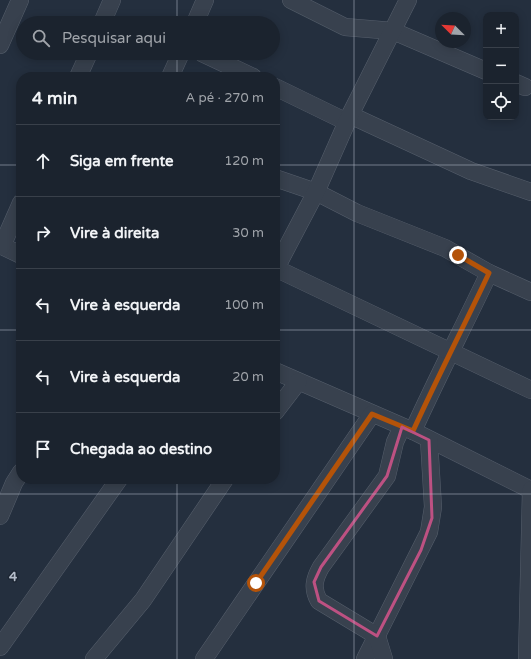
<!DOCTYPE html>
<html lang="pt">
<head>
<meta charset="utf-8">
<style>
  body { margin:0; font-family:"Varela Round",sans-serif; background:#242b36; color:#f1f3f6 }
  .controls { position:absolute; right:12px; top:12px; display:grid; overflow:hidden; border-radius:8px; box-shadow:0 2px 10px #0003 }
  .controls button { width:36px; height:36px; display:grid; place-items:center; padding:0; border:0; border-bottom:1px solid #39404a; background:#1b232e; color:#f1f3f6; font:20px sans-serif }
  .compass { position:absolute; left:435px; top:12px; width:36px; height:36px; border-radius:50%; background:#1b232e; box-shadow:0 2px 10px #0003; rotate:294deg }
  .stop { position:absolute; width:12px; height:12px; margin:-9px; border:3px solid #b45309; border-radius:50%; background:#fff }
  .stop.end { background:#b45309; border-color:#fff; box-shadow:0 1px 4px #0008 }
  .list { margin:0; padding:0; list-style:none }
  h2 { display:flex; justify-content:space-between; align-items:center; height:52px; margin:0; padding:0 16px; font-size:17px }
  h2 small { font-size:13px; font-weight:400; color:#a0a4aa }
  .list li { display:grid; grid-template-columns:26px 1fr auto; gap:12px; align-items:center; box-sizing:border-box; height:72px; padding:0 16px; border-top:1px solid #39404a }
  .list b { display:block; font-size:15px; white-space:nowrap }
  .list em { font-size:13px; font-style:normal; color:#a0a4aa }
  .icon { flex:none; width:22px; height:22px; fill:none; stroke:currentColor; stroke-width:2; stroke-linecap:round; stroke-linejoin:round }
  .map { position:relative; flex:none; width:531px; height:659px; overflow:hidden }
  .search { position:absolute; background:#1b232e; box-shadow:0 2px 10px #0003; left:16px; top:16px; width:264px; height:44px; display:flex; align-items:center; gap:10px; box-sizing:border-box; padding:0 14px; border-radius:22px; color:#a0a4aa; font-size:15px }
  .panel { position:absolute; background:#1b232e; box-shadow:0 2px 10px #0003; left:16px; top:72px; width:264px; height:412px; border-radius:16px }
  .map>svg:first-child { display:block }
</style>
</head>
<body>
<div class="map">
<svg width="531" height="659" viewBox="0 0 531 659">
  <rect width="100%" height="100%" fill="#242f3e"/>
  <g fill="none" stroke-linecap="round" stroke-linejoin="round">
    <defs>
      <g id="minor">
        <polyline points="291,0 345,27 393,31 486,71"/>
        <polyline points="102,23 112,0"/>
        <polyline points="195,23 205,0"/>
        <polyline points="0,45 20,0"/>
        <polyline points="202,53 253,77"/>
        <polyline points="78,77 89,53"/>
        <polyline points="170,77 181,53"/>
        <polyline points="516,83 525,87"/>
        <polyline points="275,87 347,122"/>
        <polyline points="350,115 471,171 531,192"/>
        <path d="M275 178 316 192 357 213 445 248 489 273C464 326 437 378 413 431"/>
        <polyline points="0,245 21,255"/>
        <polyline points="2,246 21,203"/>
        <polyline points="275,268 531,390"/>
        <polyline points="275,270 316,192 350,115 408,0"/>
        <polyline points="489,273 531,292"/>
        <polyline points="275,371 413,431 531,490"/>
        <polyline points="275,412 298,382"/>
        <polyline points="0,516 14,483 21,472"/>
        <polyline points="0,647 119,479"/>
        <polyline points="94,659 143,600 225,479"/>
        <polyline points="204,659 372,414"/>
        <polyline points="365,659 429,532 433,507 429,440"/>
        <path d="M384 659 377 636 319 601C312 589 314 579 321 567L387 476 395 442 402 427"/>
        <polyline points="527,659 531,490"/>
      </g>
    </defs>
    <use href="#minor" stroke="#565f6c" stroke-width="18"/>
    <use href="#minor" stroke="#38414e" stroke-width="17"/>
  </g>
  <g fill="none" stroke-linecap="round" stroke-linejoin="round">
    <path stroke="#b45309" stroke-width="5" d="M256 583 372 414 413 431C437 378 464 326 489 273L458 255"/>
  </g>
  <path fill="none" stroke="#bd5182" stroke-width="3" stroke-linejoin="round" d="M402 427 429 440 432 518 421 550 377 636 319 601 314 582 321 567 387 476Z"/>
  <path fill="none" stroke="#b4bcc9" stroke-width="1" stroke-opacity="0.55" d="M177 0V23M354 0V659M177 53V77M0 165H21M275 165H531M0 330H21M275 330H531M177 479V659M0 494H531"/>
  <g font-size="13" text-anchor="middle" font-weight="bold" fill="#b4bcc9" stroke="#1d2633" stroke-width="3" stroke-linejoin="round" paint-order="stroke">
    <text x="13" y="581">4</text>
  </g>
</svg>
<div class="controls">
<button>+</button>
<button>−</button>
<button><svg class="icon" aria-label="locate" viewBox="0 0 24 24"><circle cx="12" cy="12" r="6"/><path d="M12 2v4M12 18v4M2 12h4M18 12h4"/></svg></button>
</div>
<svg class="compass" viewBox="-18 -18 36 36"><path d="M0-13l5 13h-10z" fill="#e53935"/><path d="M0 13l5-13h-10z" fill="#a0a4aa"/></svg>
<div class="stop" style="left:256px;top:583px"></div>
<div class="stop end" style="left:458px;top:255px"></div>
<div class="search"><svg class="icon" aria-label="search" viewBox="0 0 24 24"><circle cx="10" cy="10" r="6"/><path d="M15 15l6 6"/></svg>Pesquisar aqui</div>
<section class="panel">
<h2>4 min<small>A pé · 270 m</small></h2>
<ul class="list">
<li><svg class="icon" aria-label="ahead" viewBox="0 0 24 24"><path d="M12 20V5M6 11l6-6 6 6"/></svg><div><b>Siga em frente</b></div><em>120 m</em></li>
<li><svg class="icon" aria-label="right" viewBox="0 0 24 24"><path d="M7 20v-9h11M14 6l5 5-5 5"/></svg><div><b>Vire à direita</b></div><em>30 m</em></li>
<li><svg class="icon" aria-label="left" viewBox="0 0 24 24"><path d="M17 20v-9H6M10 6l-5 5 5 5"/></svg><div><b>Vire à esquerda</b></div><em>100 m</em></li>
<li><svg class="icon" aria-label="left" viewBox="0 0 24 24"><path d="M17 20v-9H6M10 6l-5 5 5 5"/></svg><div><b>Vire à esquerda</b></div><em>20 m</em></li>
<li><svg class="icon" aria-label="arrive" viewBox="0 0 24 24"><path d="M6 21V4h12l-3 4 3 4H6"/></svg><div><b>Chegada ao destino</b></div></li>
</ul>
</section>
</div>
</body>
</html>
